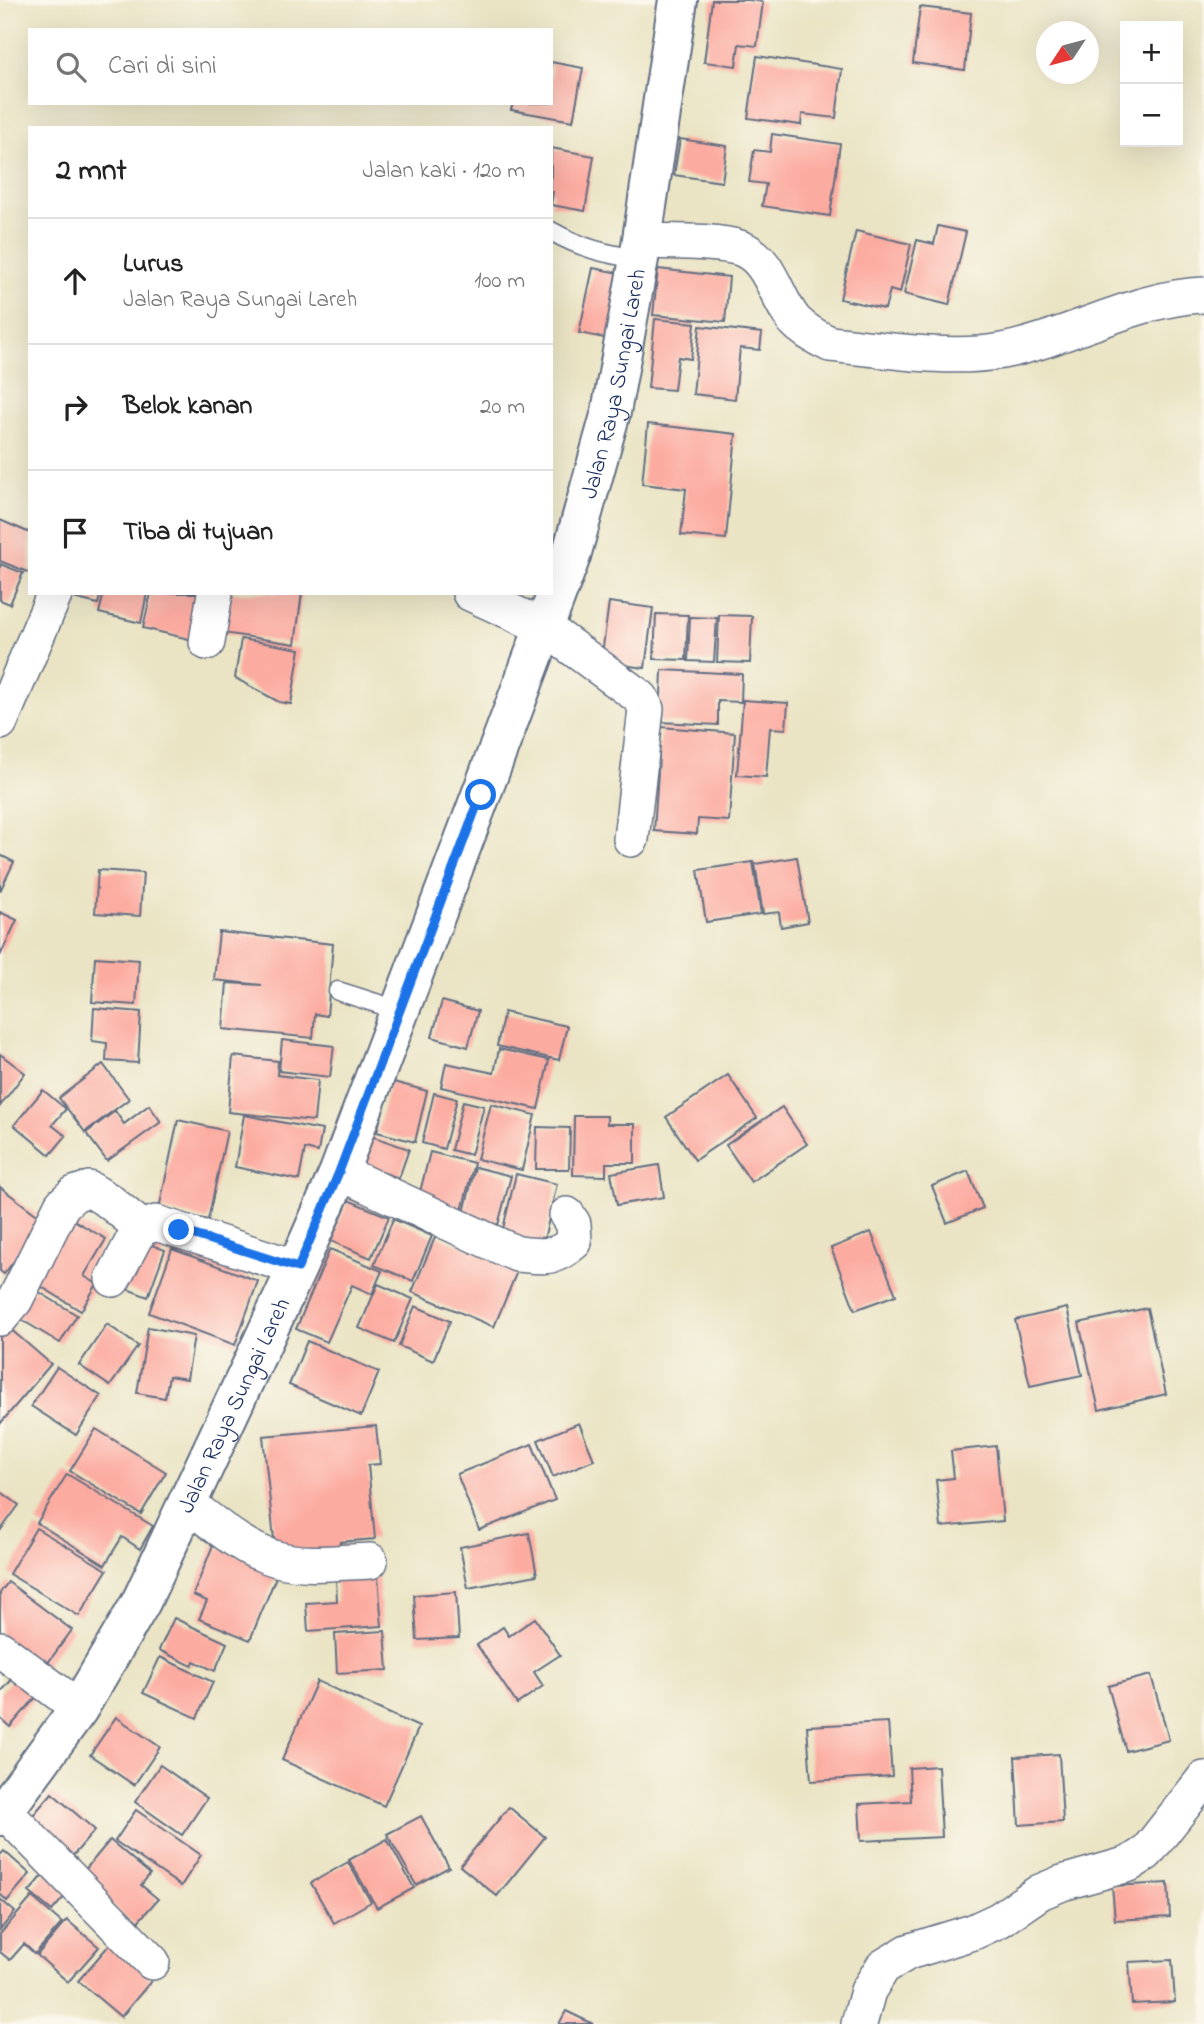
<!DOCTYPE html>
<html lang="id">
<head>
<meta charset="utf-8">
<style>
  body { margin:0; font-family:"Indie Flower",sans-serif; background:#f6f6f6; color:#222 }
  .controls { position:absolute; right:21px; top:21px; display:grid; overflow:hidden; border-radius:0px; box-shadow:0 7px 28px #0002 }
  .controls button { width:63px; height:63px; display:grid; place-items:center; padding:0; border:0; border-bottom:2px solid #e0e0e0; background:#fff; color:#222; font:35px sans-serif }
  .compass { position:absolute; left:1036px; top:21px; width:63px; height:63px; border-radius:50%; background:#fff; box-shadow:0 7px 28px #0002; rotate:234deg }
  .stop { position:absolute; width:21px; height:21px; margin:-16px; border:5px solid #1a73e8; border-radius:50%; background:#fff }
  .stop.end { background:#1a73e8; border-color:#fff; box-shadow:0 2px 7px #0008 }
  .list { margin:0; padding:0; list-style:none }
  h2 { display:flex; justify-content:space-between; align-items:center; height:91px; margin:0; padding:0 28px; font-size:30px }
  h2 small { font-size:23px; font-weight:400; color:#767676 }
  .list li { display:grid; grid-template-columns:46px 1fr auto; gap:21px; align-items:center; box-sizing:border-box; height:126px; padding:0 28px; border-top:2px solid #e0e0e0 }
  .list b { display:block; font-size:26px; white-space:nowrap }
  .list p { margin:0; font-size:23px; white-space:nowrap; color:#767676 }
  .list em { font-size:23px; font-style:normal; color:#767676 }
  .icon { flex:none; width:38px; height:38px; fill:none; stroke:currentColor; stroke-width:2; stroke-linecap:round; stroke-linejoin:round }
  .map { position:relative; flex:none; width:1204px; height:2024px; overflow:hidden }
  .search { position:absolute; background:#fff; box-shadow:0 7px 28px #0002; left:28px; top:28px; width:525px; height:77px; display:flex; align-items:center; gap:18px; box-sizing:border-box; padding:0 24px; border-radius:0px; color:#767676; font-size:26px }
  .panel { position:absolute; background:#fff; box-shadow:0 7px 28px #0002; left:28px; top:126px; width:525px; height:469px; border-radius:0px }
  .map>svg:first-child { display:block }
</style>
</head>
<body>
<div class="map">
<svg width="1204" height="2024" viewBox="0 0 1204 2024">
  <rect width="100%" height="100%" fill="#fbf7ec"/>
  <filter id="ink" filterUnits="userSpaceOnUse"><feTurbulence type="fractalNoise" baseFrequency=".0143" numOctaves="2"/><feDisplacementMap in="SourceGraphic" scale="14" xChannelSelector="R" yChannelSelector="G"/><feConvolveMatrix kernelMatrix="1 2 1 2 8 2 1 2 1" color-interpolation-filters="sRGB"/></filter>
  <filter id="wash" filterUnits="userSpaceOnUse"><feTurbulence type="fractalNoise" baseFrequency=".00686" numOctaves="4" result="noise"/><feDisplacementMap in="SourceGraphic" scale="28" xChannelSelector="R" yChannelSelector="G"/><feGaussianBlur stdDeviation="1.57" result="paint"/><feColorMatrix in="noise" values="0 0 0 0 0 0 0 0 0 0 0 0 0 0 0 0 0 1.4 0 .05"/><feComposite in="paint" operator="in"/></filter>
  <g filter="url(#wash)">
    <rect width="100%" height="100%" fill="#eae4c4"/>
    <g id="blocks">
      <g fill="#fcaba0">
        <polygon points="712,0 749,0 763,2 757,46 739,44 736,66 704,62"/>
        <polygon points="920,7 971,13 965,70 913,63"/>
        <polygon points="757,56 842,69 836,118 802,114 801,125 748,118"/>
        <polygon points="551,62 583,68 573,121 511,110 513,103 551,103"/>
        <polygon points="772,134 840,144 830,216 762,206 766,184 749,182 754,150 770,152"/>
        <polygon points="680,139 727,146 722,182 674,175"/>
        <polygon points="551,148 594,156 585,211 551,205 553,192 551,192"/>
        <polygon points="938,226 966,232 949,305 904,294 917,240 934,244"/>
        <polygon points="856,231 911,244 900,293 890,290 885,309 840,299"/>
        <polygon points="593,268 624,274 610,339 579,333"/>
        <polygon points="658,269 729,277 725,322 653,315"/>
        <polygon points="655,319 695,323 691,359 678,357 674,390 648,388"/>
        <polygon points="700,326 762,333 760,350 740,348 735,399 693,394"/>
        <polygon points="648,424 736,434 726,539 681,535 686,489 642,484"/>
        <polygon points="0,520 30,533 30,573 0,561"/>
        <polygon points="0,564 23,573 10,604 0,600"/>
        <polygon points="70,593 101,593 98,604 69,597"/>
        <polygon points="104,593 147,593 141,623 99,613"/>
        <polygon points="151,593 204,593 193,640 143,628"/>
        <polygon points="229,593 302,593 295,644 223,633"/>
        <polygon points="609,602 653,608 645,668 601,662"/>
        <polygon points="656,614 688,615 686,660 654,659"/>
        <polygon points="719,615 752,616 750,663 717,662"/>
        <polygon points="690,617 717,618 714,662 688,661"/>
        <polygon points="241,639 300,649 291,704 279,702 235,678"/>
        <polygon points="662,670 742,674 741,702 718,701 718,725 660,722"/>
        <polygon points="743,700 788,703 786,729 770,728 766,777 737,775"/>
        <polygon points="661,727 735,733 729,821 698,819 697,834 654,831"/>
        <polygon points="0,855 14,862 0,891"/>
        <polygon points="797,857 808,922 781,927 779,912 763,914 755,864"/>
        <polygon points="753,862 761,914 706,922 698,870"/>
        <polygon points="98,870 143,873 140,916 95,913"/>
        <polygon points="0,912 17,920 0,956"/>
        <polygon points="219,932 333,944 327,1016 315,1014 313,1038 223,1029 227,983 262,985 214,980"/>
        <polygon points="95,957 139,960 136,1005 92,1002"/>
        <polygon points="442,1001 478,1011 468,1047 432,1037"/>
        <polygon points="94,1008 141,1012 138,1063 106,1061 107,1043 92,1041"/>
        <polygon points="504,1012 567,1026 559,1060 497,1046"/>
        <polygon points="282,1040 334,1046 330,1077 279,1071"/>
        <polygon points="499,1049 549,1060 538,1109 441,1087 446,1063 494,1073"/>
        <polygon points="0,1054 25,1073 0,1106"/>
        <polygon points="233,1056 278,1061 277,1075 318,1080 314,1121 228,1112"/>
        <polygon points="103,1064 129,1099 85,1132 59,1098"/>
        <polygon points="728,1075 757,1118 695,1160 666,1117"/>
        <polygon points="390,1081 427,1091 415,1142 377,1132"/>
        <polygon points="43,1090 66,1109 52,1125 66,1136 50,1155 14,1125"/>
        <polygon points="434,1093 457,1099 444,1149 422,1143"/>
        <polygon points="463,1101 484,1106 471,1155 451,1150"/>
        <polygon points="491,1104 535,1115 522,1170 477,1159"/>
        <polygon points="149,1105 161,1122 107,1161 86,1133 115,1111 124,1124"/>
        <polygon points="782,1107 807,1144 751,1182 726,1145"/>
        <polygon points="244,1115 322,1130 318,1152 305,1149 299,1180 235,1167"/>
        <polygon points="574,1116 607,1116 607,1124 635,1124 635,1163 606,1163 606,1176 573,1175"/>
        <polygon points="178,1120 227,1131 208,1220 159,1209"/>
        <polygon points="537,1127 570,1128 569,1169 536,1169"/>
        <polygon points="371,1136 409,1149 399,1178 361,1165"/>
        <polygon points="430,1152 474,1163 461,1215 417,1204"/>
        <polygon points="659,1165 664,1197 617,1205 611,1173"/>
        <polygon points="475,1167 511,1176 498,1225 463,1217"/>
        <polygon points="968,1171 983,1208 947,1223 932,1186"/>
        <polygon points="516,1174 557,1184 543,1244 502,1233"/>
        <polygon points="0,1187 45,1221 4,1274 0,1271"/>
        <polygon points="348,1200 389,1217 371,1258 331,1241"/>
        <polygon points="72,1219 106,1239 84,1276 97,1284 81,1311 34,1282"/>
        <polygon points="393,1219 432,1236 413,1281 374,1265"/>
        <polygon points="871,1232 896,1295 855,1310 831,1248"/>
        <polygon points="436,1235 518,1269 494,1327 412,1292"/>
        <polygon points="136,1239 165,1250 148,1297 119,1286"/>
        <polygon points="172,1249 258,1281 235,1345 149,1313"/>
        <polygon points="330,1249 382,1271 372,1294 352,1285 327,1342 296,1329"/>
        <polygon points="378,1284 413,1299 394,1343 359,1328"/>
        <polygon points="34,1289 77,1315 60,1343 17,1317"/>
        <polygon points="415,1306 450,1321 433,1361 399,1346"/>
        <polygon points="1067,1308 1082,1375 1030,1386 1015,1320"/>
        <polygon points="1147,1308 1166,1394 1099,1410 1079,1323"/>
        <polygon points="107,1324 138,1346 110,1386 79,1365"/>
        <polygon points="8,1327 51,1364 0,1424 0,1337"/>
        <polygon points="148,1327 194,1336 187,1379 169,1376 165,1398 137,1393"/>
        <polygon points="307,1341 379,1372 361,1416 289,1385"/>
        <polygon points="57,1367 101,1396 76,1435 31,1406"/>
        <polygon points="579,1423 594,1460 553,1477 538,1440"/>
        <polygon points="376,1426 380,1464 368,1465 375,1539 340,1542 341,1553 275,1549 263,1436"/>
        <polygon points="96,1429 166,1472 141,1514 70,1471"/>
        <polygon points="532,1444 555,1500 479,1530 457,1474"/>
        <polygon points="996,1446 1003,1521 941,1527 936,1480 954,1478 951,1451"/>
        <polygon points="67,1474 153,1526 140,1549 122,1537 105,1565 37,1523"/>
        <polygon points="0,1491 19,1505 0,1531"/>
        <polygon points="36,1528 107,1570 79,1616 9,1574"/>
        <polygon points="529,1533 537,1575 468,1588 460,1547"/>
        <polygon points="213,1545 278,1572 250,1640 199,1619 207,1601 193,1595"/>
        <polygon points="378,1577 382,1626 308,1631 306,1603 337,1601 336,1579"/>
        <polygon points="8,1582 72,1630 44,1668 0,1635 0,1593"/>
        <polygon points="456,1592 459,1638 417,1640 414,1595"/>
        <polygon points="174,1618 227,1643 215,1671 194,1661 192,1666 159,1650"/>
        <polygon points="535,1618 560,1655 534,1672 543,1686 517,1704 477,1645 503,1627 509,1636"/>
        <polygon points="385,1631 388,1670 337,1673 335,1634"/>
        <polygon points="160,1657 213,1682 197,1718 143,1693"/>
        <polygon points="16,1675 38,1695 10,1727 0,1718 0,1693"/>
        <polygon points="1151,1675 1169,1740 1126,1751 1108,1686"/>
        <polygon points="317,1681 419,1727 384,1806 282,1760"/>
        <polygon points="116,1717 160,1747 134,1785 90,1755"/>
        <polygon points="888,1722 892,1776 811,1781 807,1726"/>
        <polygon points="1059,1754 1063,1822 1019,1825 1015,1757"/>
        <polygon points="160,1765 207,1798 182,1835 135,1802"/>
        <polygon points="938,1766 942,1837 861,1841 859,1804 911,1801 909,1768"/>
        <polygon points="52,1793 95,1830 71,1858 28,1821"/>
        <polygon points="509,1807 545,1837 497,1896 460,1866"/>
        <polygon points="136,1810 201,1855 181,1886 115,1841"/>
        <polygon points="421,1816 449,1867 416,1885 387,1834"/>
        <polygon points="387,1839 414,1888 377,1908 349,1860"/>
        <polygon points="110,1840 150,1874 141,1885 158,1899 135,1925 79,1877"/>
        <polygon points="4,1851 30,1874 7,1901 0,1894 0,1855"/>
        <polygon points="348,1862 371,1902 334,1923 311,1883"/>
        <polygon points="49,1869 71,1889 52,1911 29,1892"/>
        <polygon points="1168,1883 1170,1917 1115,1920 1112,1886"/>
        <polygon points="32,1897 62,1923 35,1954 24,1944 10,1960 0,1952 0,1934"/>
        <polygon points="0,1899 15,1912 0,1930"/>
        <polygon points="67,1920 99,1947 68,1982 37,1955"/>
        <polygon points="110,1944 152,1980 121,2017 78,1981"/>
        <polygon points="1172,1960 1175,2002 1132,2004 1129,1962"/>
        <polygon points="566,2011 593,2024 559,2024"/>
      </g>
    </g>
  </g>
  <g filter="url(#ink)">
    <use href="#blocks" fill-opacity="0" stroke="#636e82" stroke-width="2"/>
    <g fill="none" stroke-linecap="round" stroke-linejoin="round">
      <defs>
        <g id="lane">
          <path d="M551 231C581 248 605 254 639 259"/>
          <polyline points="338,991 401,1011"/>
        </g>
        <g id="street">
          <path d="M642 241C668 242 716 240 740 248 771 259 775 297 794 320 804 331 817 338 830 344 883 349 950 361 1002 351 1067 339 1137 297 1204 295"/>
          <polyline points="470,593 544,627 641,698 646,709 631,839"/>
          <polyline points="207,642 215,593"/>
          <polyline points="0,722 55,593"/>
          <path d="M339 1172 517 1254C543 1256 554 1260 574 1242L573 1224 567 1215"/>
          <polyline points="113,1279 135,1237 142,1228 156,1223 297,1268"/>
          <polyline points="0,1318 15,1300 62,1205 74,1194 89,1189 109,1201 142,1228"/>
          <path d="M188 1504C215 1524 243 1550 277 1559 306 1567 340 1562 370 1561"/>
          <polyline points="0,1649 79,1708"/>
          <polyline points="4,1811 152,1962"/>
          <polyline points="859,2024 868,1991 883,1967 908,1952 973,1932 999,1920 1040,1892 1062,1883 1129,1864 1146,1853 1204,1779"/>
        </g>
        <g id="secondary">
          <path id="s1" d="M0 1816 79 1708 141 1602 297 1268 339 1172 571 556 611 412 639 259 678 0"/>
        </g>
      </defs>
      <use href="#lane" stroke="#636e82" stroke-width="21"/>
      <use href="#street" stroke="#636e82" stroke-width="38"/>
      <use href="#secondary" stroke="#636e82" stroke-width="42"/>
      <use href="#lane" stroke="#fff" stroke-width="18"/>
      <use href="#street" stroke="#fff" stroke-width="35"/>
      <use href="#secondary" stroke="#fff" stroke-width="38"/>
    </g>
  </g>
  <g fill="none" stroke-linecap="round" stroke-linejoin="round" filter="url(#ink)">
    <polyline stroke="#1a73e8" stroke-width="9" points="179,1230 298,1268 339,1172 481,795"/>
  </g>
  <g text-anchor="middle" stroke-width="6" stroke-linejoin="round" paint-order="stroke">
    <g font-size="23" fill="#1b2f5e" stroke="#fbf7ec">
      <text dy="8" stroke="none"><textPath href="#s1" startOffset="1566">Jalan Raya Sungai Lareh</textPath></text>
      <text dy="8" stroke="none"><textPath href="#s1" startOffset="474">Jalan Raya Sungai Lareh</textPath></text>
    </g>
  </g>
</svg>
<div class="controls">
<button>+</button>
<button>−</button>
</div>
<svg class="compass" viewBox="-18 -18 36 36"><path d="M0-13l5 13h-10z" fill="#e53935"/><path d="M0 13l5-13h-10z" fill="#767676"/></svg>
<div class="stop" style="left:481px;top:795px"></div>
<div class="stop end" style="left:179px;top:1230px"></div>
<div class="search"><svg class="icon" aria-label="search" viewBox="0 0 24 24"><circle cx="10" cy="10" r="6"/><path d="M15 15l6 6"/></svg>Cari di sini</div>
<section class="panel">
<h2>2 mnt<small>Jalan kaki · 120 m</small></h2>
<ul class="list">
<li><svg class="icon" aria-label="ahead" viewBox="0 0 24 24"><path d="M12 20V5M6 11l6-6 6 6"/></svg><div><b>Lurus</b><p>Jalan Raya Sungai Lareh</p></div><em>100 m</em></li>
<li><svg class="icon" aria-label="right" viewBox="0 0 24 24"><path d="M7 20v-9h11M14 6l5 5-5 5"/></svg><div><b>Belok kanan</b></div><em>20 m</em></li>
<li><svg class="icon" aria-label="arrive" viewBox="0 0 24 24"><path d="M6 21V4h12l-3 4 3 4H6"/></svg><div><b>Tiba di tujuan</b></div></li>
</ul>
</section>
</div>
</body>
</html>
